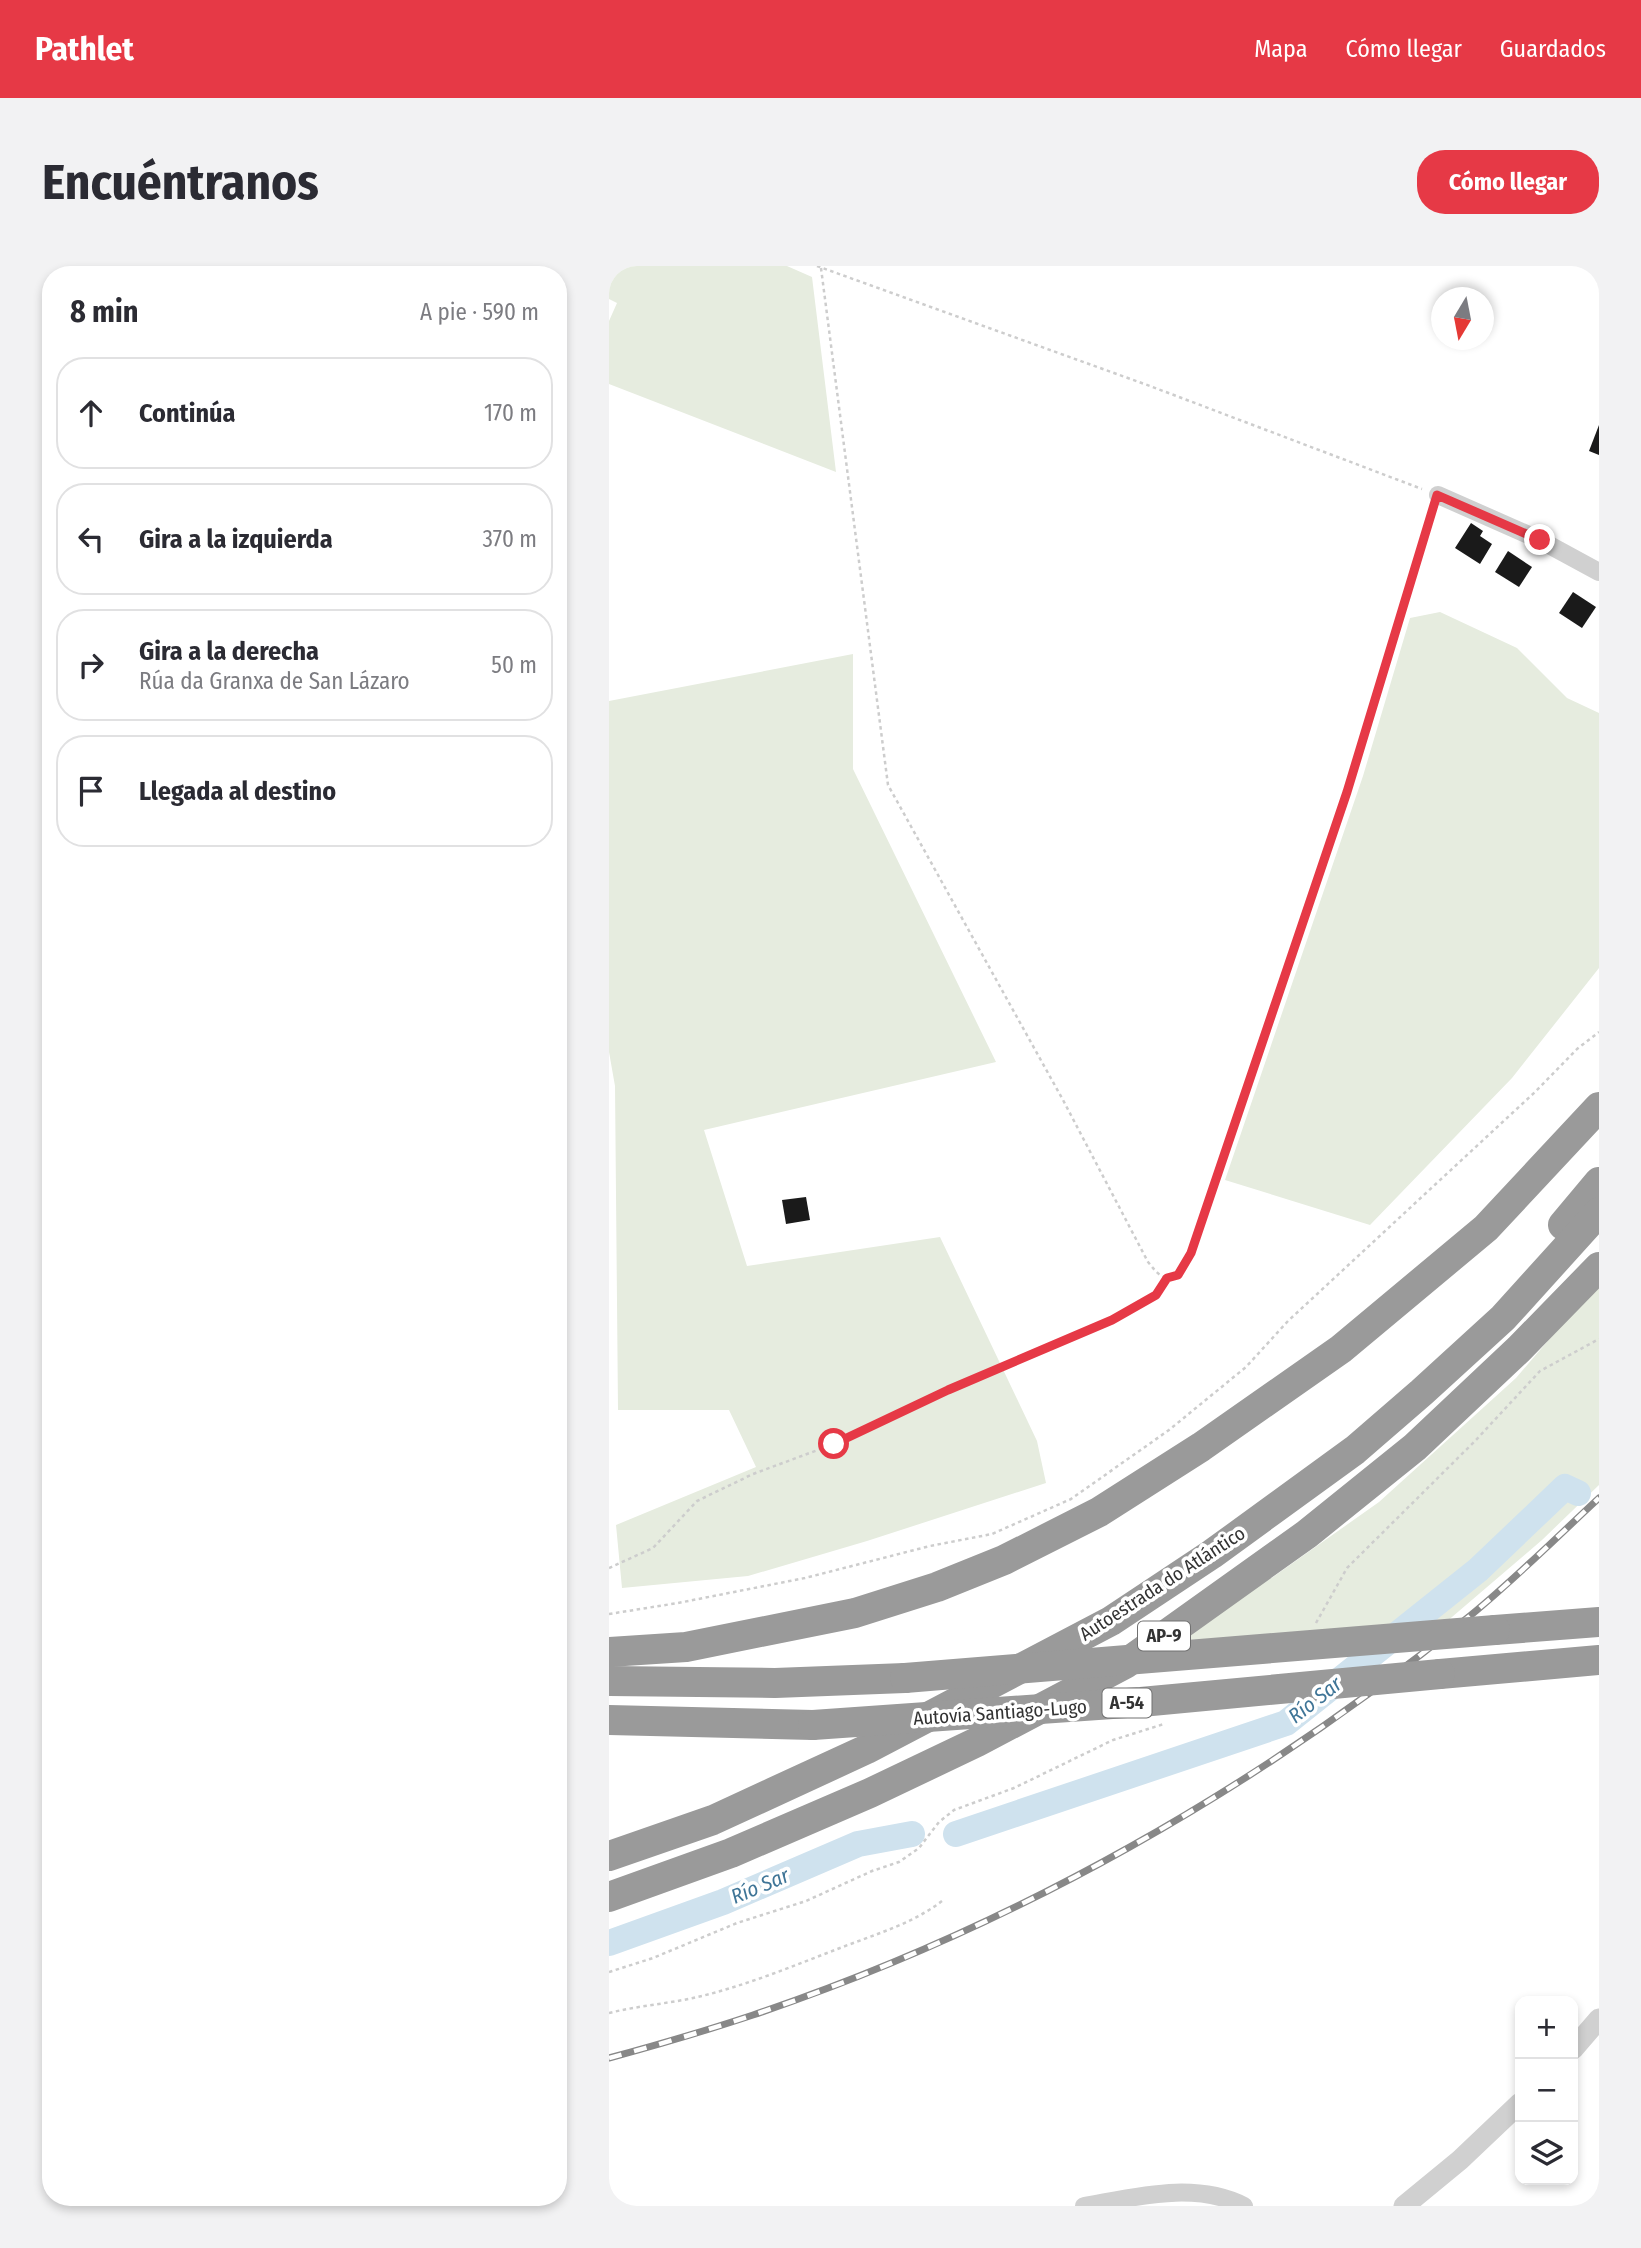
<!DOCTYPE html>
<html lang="es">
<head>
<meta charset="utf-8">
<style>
  body { margin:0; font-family:"Fira Sans Condensed",sans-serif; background:#f2f2f3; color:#2b2b33 }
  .controls { position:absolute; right:21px; bottom:21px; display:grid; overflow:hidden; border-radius:14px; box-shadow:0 4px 10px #0003 }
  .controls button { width:63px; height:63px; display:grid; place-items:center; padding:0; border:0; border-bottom:2px solid #e1e1e2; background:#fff; color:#2b2b33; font:35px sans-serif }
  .compass { position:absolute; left:822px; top:21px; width:63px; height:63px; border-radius:50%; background:#fff; box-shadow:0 4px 10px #0003; rotate:190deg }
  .stop { position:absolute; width:21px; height:21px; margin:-16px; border:5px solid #e63946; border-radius:50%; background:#fff }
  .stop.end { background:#e63946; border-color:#fff; box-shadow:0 2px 7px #0008 }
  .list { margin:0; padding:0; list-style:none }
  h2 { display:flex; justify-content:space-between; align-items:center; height:91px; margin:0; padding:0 28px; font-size:30px }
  h2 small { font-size:23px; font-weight:400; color:#7c7c81 }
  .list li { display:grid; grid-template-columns:46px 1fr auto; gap:21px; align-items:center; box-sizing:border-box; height:112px; margin:0 14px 14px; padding:0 14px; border:2px solid #e1e1e2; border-radius:28px }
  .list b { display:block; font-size:26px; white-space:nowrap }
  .list p { margin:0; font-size:23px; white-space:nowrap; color:#7c7c81 }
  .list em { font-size:23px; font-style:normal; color:#7c7c81 }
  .icon { flex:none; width:38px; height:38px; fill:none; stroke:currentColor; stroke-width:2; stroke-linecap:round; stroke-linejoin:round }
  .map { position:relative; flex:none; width:990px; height:1940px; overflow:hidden; border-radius:28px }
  header { display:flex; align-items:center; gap:42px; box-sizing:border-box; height:98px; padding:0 35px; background:#e63946; color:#fff }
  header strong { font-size:33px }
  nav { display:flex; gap:38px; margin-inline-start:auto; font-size:24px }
  .intro { display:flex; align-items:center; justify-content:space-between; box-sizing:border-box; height:168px; padding:0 42px }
  h1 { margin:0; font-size:49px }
  .button { padding:18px 32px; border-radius:28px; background:#e63946; color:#fff; font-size:24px; font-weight:700 }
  main { display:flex; gap:42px; padding:0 42px }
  aside { flex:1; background:#fff; border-radius:28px; box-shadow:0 4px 10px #0003 }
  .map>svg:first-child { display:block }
</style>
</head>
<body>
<header>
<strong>Pathlet</strong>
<nav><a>Mapa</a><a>Cómo llegar</a><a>Guardados</a></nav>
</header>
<div class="intro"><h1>Encuéntranos</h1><a class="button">Cómo llegar</a></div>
<main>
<aside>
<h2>8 min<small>A pie · 590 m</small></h2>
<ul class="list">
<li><svg class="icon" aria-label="ahead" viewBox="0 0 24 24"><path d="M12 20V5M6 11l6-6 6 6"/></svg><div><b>Continúa</b></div><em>170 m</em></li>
<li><svg class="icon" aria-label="left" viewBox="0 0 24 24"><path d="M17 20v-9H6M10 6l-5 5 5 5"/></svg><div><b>Gira a la izquierda</b></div><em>370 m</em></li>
<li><svg class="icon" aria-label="right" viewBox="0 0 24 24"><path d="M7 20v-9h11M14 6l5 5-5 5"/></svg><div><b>Gira a la derecha</b><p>Rúa da Granxa de San Lázaro</p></div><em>50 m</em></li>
<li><svg class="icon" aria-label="arrive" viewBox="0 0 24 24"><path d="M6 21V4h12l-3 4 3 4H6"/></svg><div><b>Llegada al destino</b></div></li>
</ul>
</aside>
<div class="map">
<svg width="990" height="1940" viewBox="0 0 990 1940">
  <rect width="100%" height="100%" fill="#fff"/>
  <g fill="#e6ecdf">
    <polygon points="0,0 178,0 203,11 227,206 0,118 0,55 8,37 0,33"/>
    <polygon points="831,346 908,382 958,432 990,447 990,702 903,812 761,959 616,914 754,510 801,352"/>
    <polygon points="244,388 244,503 387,796 95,864 138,1000 331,971 428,1175 437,1217 258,1275 139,1310 13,1322 7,1259 147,1201 120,1144 9,1144 6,820 0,786 0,435"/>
    <polygon points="990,1015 990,1219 933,1274 836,1357 555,1378 664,1311 770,1236 907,1112"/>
  </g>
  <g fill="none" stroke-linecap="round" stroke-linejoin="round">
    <g stroke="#cfe2ee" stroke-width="26">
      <polyline points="347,1568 677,1457 869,1304 956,1221 969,1227"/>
      <polyline points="0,1677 114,1636 249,1578 303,1568"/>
    </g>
  </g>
  <g fill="#1a1a1a">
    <polygon points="990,159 990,189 980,185"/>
    <polygon points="862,257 874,265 871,270 883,278 871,298 846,282"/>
    <polygon points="899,285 923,301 910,321 886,306"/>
    <polygon points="964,326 987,341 973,362 950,347"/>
    <polygon points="197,931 201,954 177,958 173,934"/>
  </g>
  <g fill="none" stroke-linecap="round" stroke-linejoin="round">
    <g stroke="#cdcdcd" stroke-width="2.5" stroke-dasharray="3.5 3.5" stroke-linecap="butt">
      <polyline points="208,0 541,120 813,223"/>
      <path d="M212 2 279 519 454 834 539 996C548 1007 555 1017 570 1009L582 987 738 526 824 243"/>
      <polyline points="0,1302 44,1282 88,1235 144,1208 225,1178 339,1124 504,1054 547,1029 558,1012"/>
      <polyline points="0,1348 69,1337 196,1312 321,1280 383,1268 462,1233 560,1164 637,1101 679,1055 926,826 968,783 990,766"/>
      <polyline points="707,1357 738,1302 867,1174 931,1105 990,1073"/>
      <polyline points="0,1706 44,1692 128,1657 197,1635 263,1605 290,1596 310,1582 330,1556 345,1544 405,1522 504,1474 555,1458"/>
      <path d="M0 1747C28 1740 56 1738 84 1732 134 1721 184 1700 231 1682 267 1668 303 1658 333 1635"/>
    </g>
    <g stroke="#d0d0d0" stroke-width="18">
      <polyline points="829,229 931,274 990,306"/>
      <path d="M475 1940C527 1931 586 1915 635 1940"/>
    </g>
    <g stroke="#d0d0d0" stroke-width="21">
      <polyline points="964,1783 990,1753"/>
      <polyline points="795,1940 851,1894 911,1837"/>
    </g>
    <g stroke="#9a9a9a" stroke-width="30">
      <polyline points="954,959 990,916"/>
      <polyline points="886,1364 990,1356"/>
      <polyline points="0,1386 77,1381 246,1347 328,1321 395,1294 490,1246 592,1181 732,1083 877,962 990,841"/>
      <polyline points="831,1408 990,1394"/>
      <polyline points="0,1415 166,1417 296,1412"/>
      <polyline points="0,1454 204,1459"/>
      <polyline points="0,1590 104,1554 258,1483 502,1355 603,1288 746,1184 813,1126 894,1052 990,946"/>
      <polyline points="0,1631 122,1587 261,1527 368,1476 516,1398 698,1268 806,1181 910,1083 990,1001"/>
    </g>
    <defs>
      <path id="rail" d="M0 1792C48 1779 96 1765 144 1749 405 1661 649 1522 862 1349 907 1312 948 1271 990 1232"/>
    </defs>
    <use href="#rail" stroke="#888" stroke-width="7"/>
    <use href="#rail" stroke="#fff" stroke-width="4.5" stroke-dasharray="13" stroke-linecap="butt"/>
    <g stroke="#9a9a9a" stroke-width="30">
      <polyline points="296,1412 886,1364"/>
      <polyline points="204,1459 532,1436 831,1408"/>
    </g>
  </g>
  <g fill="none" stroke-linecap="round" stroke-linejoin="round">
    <polyline stroke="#e63946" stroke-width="9" points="225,1178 339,1124 503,1054 547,1029 558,1012 569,1009 582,987 738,526 828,229 931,274"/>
  </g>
  <g text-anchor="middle" stroke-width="7" stroke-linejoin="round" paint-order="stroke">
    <g fill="#fff" stroke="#707070" stroke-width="2">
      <rect x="529" y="1355.5" width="52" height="29" rx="5"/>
      <rect x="493.5" y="1422.5" width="49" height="29" rx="5"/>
    </g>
    <g font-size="18" font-weight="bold" fill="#333">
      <text x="555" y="1376">AP-9</text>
      <text x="518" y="1443">A-54</text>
    </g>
    <g font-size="19" fill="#333" stroke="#fff">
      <text transform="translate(553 1317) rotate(-33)" y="7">Autoestrada do Atlántico</text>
      <text transform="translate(391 1446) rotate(-4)" y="7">Autovía Santiago-Lugo</text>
    </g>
    <g font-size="21" font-style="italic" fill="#3f7597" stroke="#fff">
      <text transform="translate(706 1434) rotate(-38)" y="7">Río Sar</text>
      <text transform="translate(151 1620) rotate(-23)" y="7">Río Sar</text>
    </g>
  </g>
</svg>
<div class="controls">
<button>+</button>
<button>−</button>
<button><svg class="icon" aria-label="layers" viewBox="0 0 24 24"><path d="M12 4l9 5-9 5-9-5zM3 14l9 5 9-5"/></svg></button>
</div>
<svg class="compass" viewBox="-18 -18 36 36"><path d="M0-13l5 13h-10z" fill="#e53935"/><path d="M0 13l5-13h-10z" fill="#7c7c81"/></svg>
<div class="stop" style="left:225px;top:1178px"></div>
<div class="stop end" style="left:931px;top:274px"></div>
</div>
</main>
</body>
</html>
